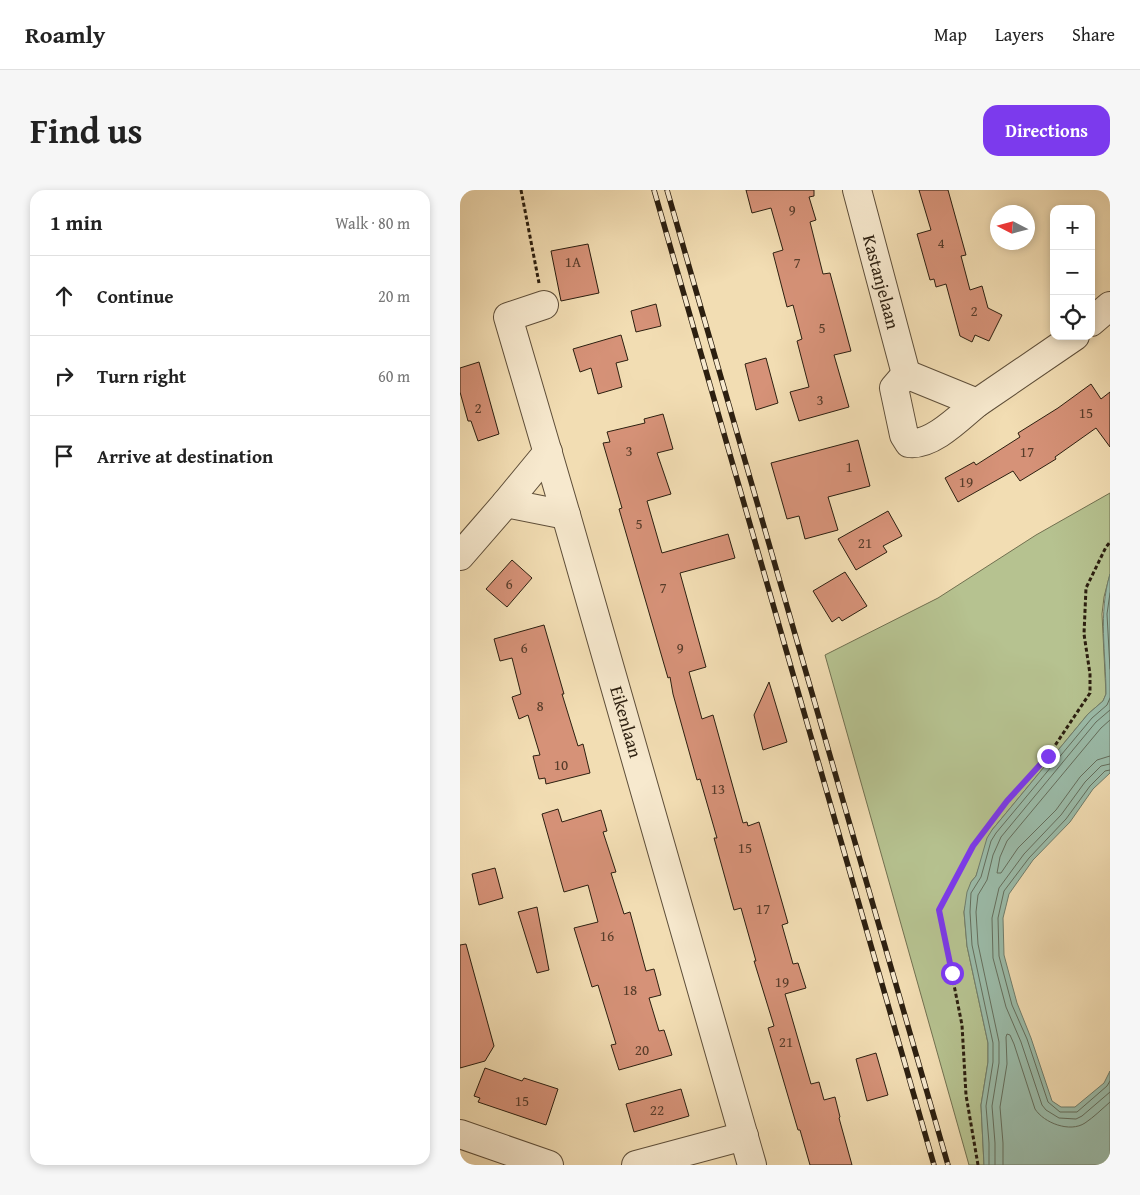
<!DOCTYPE html>
<html lang="en">
<head>
<meta charset="utf-8">
<style>
  body { margin:0; font-family:"Gentium Book Plus",serif; background:#f6f6f6; color:#222 }
  .controls { position:absolute; right:15px; top:15px; display:grid; overflow:hidden; border-radius:10px; box-shadow:0 2px 8px #0003 }
  .controls button { width:45px; height:45px; display:grid; place-items:center; padding:0; border:0; border-bottom:1px solid #e0e0e0; background:#fff; color:#222; font:25px sans-serif }
  .compass { position:absolute; left:530px; top:15px; width:45px; height:45px; border-radius:50%; background:#fff; box-shadow:0 2px 8px #0003; rotate:276deg }
  .stop { position:absolute; width:15px; height:15px; margin:-11px; border:4px solid #7c3aed; border-radius:50%; background:#fff }
  .stop.end { background:#7c3aed; border-color:#fff; box-shadow:0 1px 5px #0008 }
  .list { margin:0; padding:0; list-style:none }
  h2 { display:flex; justify-content:space-between; align-items:center; height:65px; margin:0; padding:0 20px; font-size:21px }
  h2 small { font-size:16px; font-weight:400; color:#767676 }
  .list li { display:grid; grid-template-columns:32px 1fr auto; gap:15px; align-items:center; box-sizing:border-box; height:80px; padding:0 20px; border-top:1px solid #e0e0e0 }
  .list b { display:block; font-size:19px; white-space:nowrap }
  .list em { font-size:16px; font-style:normal; color:#767676 }
  .icon { flex:none; width:28px; height:28px; fill:none; stroke:currentColor; stroke-width:2; stroke-linecap:round; stroke-linejoin:round }
  .map { position:relative; flex:none; width:650px; height:975px; overflow:hidden; border-radius:15px }
  header { display:flex; align-items:center; gap:30px; box-sizing:border-box; height:70px; padding:0 25px; background:#fff; border-bottom:1px solid #e0e0e0 }
  header strong { font-size:24px }
  nav { display:flex; gap:28px; margin-inline-start:auto; font-size:18px }
  .intro { display:flex; align-items:center; justify-content:space-between; box-sizing:border-box; height:120px; padding:0 30px }
  h1 { margin:0; font-size:35px }
  .button { padding:12px 22px; border-radius:15px; background:#7c3aed; color:#fff; font-size:18px; font-weight:700 }
  main { display:flex; gap:30px; padding:0 30px }
  aside { flex:1; background:#fff; border-radius:15px; box-shadow:0 2px 8px #0003 }
  .map>svg:first-child { display:block }
</style>
</head>
<body>
<header>
<strong>Roamly</strong>
<nav><a>Map</a><a>Layers</a><a>Share</a></nav>
</header>
<div class="intro"><h1>Find us</h1><a class="button">Directions</a></div>
<main>
<aside>
<h2>1 min<small>Walk · 80 m</small></h2>
<ul class="list">
<li><svg class="icon" aria-label="ahead" viewBox="0 0 24 24"><path d="M12 20V5M6 11l6-6 6 6"/></svg><div><b>Continue</b></div><em>20 m</em></li>
<li><svg class="icon" aria-label="right" viewBox="0 0 24 24"><path d="M7 20v-9h11M14 6l5 5-5 5"/></svg><div><b>Turn right</b></div><em>60 m</em></li>
<li><svg class="icon" aria-label="arrive" viewBox="0 0 24 24"><path d="M6 21V4h12l-3 4 3 4H6"/></svg><div><b>Arrive at destination</b></div></li>
</ul>
</aside>
<div class="map">
<svg width="650" height="975" viewBox="0 0 650 975">
  <rect width="100%" height="100%" fill="#f2ddb3"/>
  <filter id="stains"><feTurbulence type="fractalNoise" baseFrequency=".004" numOctaves="4"/><feColorMatrix values="0 0 0 0 .2 0 0 0 0 .09 0 0 0 0 .02 0 0 0 .5 -.17"/></filter>
  <radialGradient id="worn" r=".72"><stop offset=".6" stop-color="#630" stop-opacity="0"/><stop offset="1" stop-color="#630" stop-opacity=".3"/></radialGradient>
  <polygon fill="#b6c290" stroke="#717050" points="650,303 650,384 644,407 642,424 646,504 643,511 628,524 532,640 516,686 511,692 504,722 507,756 528,853 528,872 521,915 524,975 509,975 365,465 478,408 576,345"/>
  <path fill="#9bbcaa" stroke="#6f7d6c" d="M650 384V583L633 599 610 632 573 670 549 704 543 728 544 765 557 813 571 848 592 911 601 917H615L644 893 650 881V975H524L521 915 528 872V853L507 756 504 722 507 702 511 692 516 686 527 648 532 640 628 524 643 511 646 504C646 463 638 424 650 384Z"/>
  <g fill="none" stroke-linecap="round" stroke-linejoin="round">
    <g stroke="#646e5d" stroke-width="1">
      <polyline points="650,403 647,424 650,479"/>
      <polyline points="650,530 641,538 547,651 540,667 537,683 541,683 558,658 596,620 620,587 637,570 650,566"/>
      <polyline points="650,574 641,576 625,592 601,625 564,664 539,698 532,728 533,768 546,817 561,852 582,915 586,920 599,928 616,929 622,926 650,902"/>
      <polyline points="650,580 645,581 630,596 606,629 569,668 544,701 538,728 539,766 552,815 567,849 588,912 600,922 617,922 647,896 650,891"/>
      <polyline points="529,975 529,953 526,916 533,872 533,853 512,755 510,722 511,703 521,687 531,651 536,643 632,528 647,515 650,508"/>
      <polyline points="535,975 535,953 532,916 539,873 539,852 518,754 516,722 518,705 527,690 533,665 541,647 636,532 650,520"/>
      <path d="M543 975V953L540 917 547 874 546 847 547 844 550 845 554 854 575 919C584 933 610 943 625 933 634 927 642 919 650 912"/>
    </g>
  </g>
  <g fill="#d69278" stroke="#2c1f10">
    <polygon points="286,0 354,0 354,6 349,7 356,30 350,32 363,84 370,83 391,161 374,165 389,217 339,231 330,202 349,197 337,151 342,149 333,115 327,117 313,63 323,60 311,18 292,23"/>
    <polygon points="459,0 488,0 506,65 501,66 510,100 522,96 528,118 542,125 529,151 515,145 512,152 500,146 486,94 476,97 474,89 470,90 457,44 471,40"/>
    <polygon points="128,54 139,103 101,111 91,61"/>
    <polygon points="196,114 201,136 176,142 171,121"/>
    <polygon points="161,145 168,170 156,173 162,197 138,204 131,178 120,182 113,159"/>
    <polygon points="306,168 318,213 296,220 285,174"/>
    <polygon points="19,172 39,244 18,251 11,231 8,231 0,202 0,178"/>
    <polygon points="631,194 641,209 650,202 650,257 636,238 595,267 596,269 560,291 553,281 498,312 485,288 514,272 516,275 560,247 558,243 598,218"/>
    <polygon points="203,224 213,259 197,263 211,304 187,311 202,363 268,344 275,368 220,383 246,477 229,482 242,529 253,525 283,633 287,632 288,636 299,632 328,733 322,735 333,774 338,773 346,798 325,804 351,894 359,892 364,910 375,907 380,927 379,928 392,975 350,975 340,940 338,940 308,838 314,836 294,771 296,771 281,718 274,720 254,648 257,648 240,589 237,590 213,504 210,487 208,488 159,319 162,318 143,253 150,252 147,242 185,233 184,229"/>
    <polygon points="398,250 410,296 368,307 378,340 345,349 339,326 327,329 311,273"/>
    <polygon points="428,321 442,346 423,356 427,362 396,380 378,349"/>
    <polygon points="52,370 72,388 47,417 26,399"/>
    <polygon points="385,382 407,416 382,431 379,427 372,432 353,401"/>
    <polygon points="84,435 104,504 102,504 118,556 123,554 130,583 86,594 85,588 79,589 73,566 80,565 68,525 59,529 52,507 61,504 52,468 40,471 34,449"/>
    <polygon points="309,492 327,552 303,560 294,525"/>
    <polygon points="98,619 102,632 141,620 147,641 143,642 156,682 151,683 164,724 170,722 186,781 194,779 201,805 189,808 199,841 204,840 212,865 159,880 151,855 156,854 138,795 132,797 114,738 138,732 128,695 104,702 82,624"/>
    <polygon points="35,678 43,708 19,715 12,684"/>
    <polygon points="77,717 89,780 77,783 58,722"/>
    <polygon points="6,754 34,856 25,871 0,878 0,755"/>
    <polygon points="416,863 428,905 407,911 396,869"/>
    <polygon points="25,878 62,891 64,888 98,899 86,935 18,912 20,908 14,906"/>
    <polygon points="221,899 229,926 174,942 166,914"/>
  </g>
  <g fill="none" stroke-linecap="round" stroke-linejoin="round">
    <defs>
      <g id="minor">
        <polyline points="397,0 446,184"/>
        <polyline points="84,115 48,127 106,325 292,975"/>
        <polyline points="631,132 650,116"/>
        <polyline points="446,184 517,213 615,146"/>
        <path d="M446 184 434 198 444 245 449 253C472 256 500 227 517 213"/>
        <polyline points="46,313 106,325"/>
        <polyline points="0,366 46,313 88,262"/>
        <polyline points="0,944 89,975"/>
        <polyline points="176,975 284,946"/>
      </g>
    </defs>
    <use href="#minor" stroke="#5e4e39" stroke-width="30"/>
    <g stroke="#2c1f10" stroke-width="3" stroke-dasharray="4 2.5" stroke-linecap="butt">
      <polyline points="61,0 79,93"/>
      <polyline points="518,975 506,905 502,835 479,720 513,656 547,611 588,566 630,503 630,484 624,444 626,398 646,357 650,352"/>
    </g>
    <use href="#minor" stroke="#f7e9ce" stroke-width="28"/>
    <defs>
      <g id="rail">
        <polyline points="194,0 474,975"/>
        <polyline points="207,0 488,975"/>
      </g>
    </defs>
    <use href="#rail" stroke="#2c1f10" stroke-width="5.5"/>
    <use href="#rail" stroke="#f7e9ce" stroke-width="4" stroke-dasharray="11" stroke-linecap="butt"/>
  </g>
  <g fill="none" stroke-linecap="round" stroke-linejoin="round">
    <polyline stroke="#7c3aed" stroke-width="6" points="492,783 479,720 513,656 547,611 588,566"/>
  </g>
  <g text-anchor="middle" stroke-width="5" stroke-linejoin="round" paint-order="stroke">
    <g font-size="15" fill="#563c2a">
      <text x="332" y="25">9</text>
      <text x="481" y="58">4</text>
      <text x="113" y="77">1A</text>
      <text x="337" y="78">7</text>
      <text x="514" y="126">2</text>
      <text x="362" y="143">5</text>
      <text x="360" y="215">3</text>
      <text x="18" y="223">2</text>
      <text x="626" y="228">15</text>
      <text x="169" y="266">3</text>
      <text x="567" y="267">17</text>
      <text x="389" y="282">1</text>
      <text x="506" y="297">19</text>
      <text x="179" y="339">5</text>
      <text x="405" y="358">21</text>
      <text x="49" y="399">6</text>
      <text x="203" y="403">7</text>
      <text x="64" y="463">6</text>
      <text x="220" y="463">9</text>
      <text x="80" y="521">8</text>
      <text x="101" y="580">10</text>
      <text x="258" y="604">13</text>
      <text x="285" y="663">15</text>
      <text x="303" y="724">17</text>
      <text x="147" y="751">16</text>
      <text x="322" y="797">19</text>
      <text x="170" y="805">18</text>
      <text x="326" y="857">21</text>
      <text x="182" y="865">20</text>
      <text x="62" y="916">15</text>
      <text x="197" y="925">22</text>
    </g>
    <g font-size="18" fill="#2c1f10" stroke="#f7e9ce">
      <text transform="translate(421 92) rotate(75)" y="6">Kastanjelaan</text>
      <text transform="translate(166 532) rotate(74)" y="6">Eikenlaan</text>
    </g>
  </g>
  <rect width="100%" height="100%" filter="url(#stains)"/>
  <rect width="100%" height="100%" fill="url(#worn)"/>
</svg>
<div class="controls">
<button>+</button>
<button>−</button>
<button><svg class="icon" aria-label="locate" viewBox="0 0 24 24"><circle cx="12" cy="12" r="6"/><path d="M12 2v4M12 18v4M2 12h4M18 12h4"/></svg></button>
</div>
<svg class="compass" viewBox="-18 -18 36 36"><path d="M0-13l5 13h-10z" fill="#e53935"/><path d="M0 13l5-13h-10z" fill="#767676"/></svg>
<div class="stop" style="left:492px;top:783px"></div>
<div class="stop end" style="left:588px;top:566px"></div>
</div>
</main>
</body>
</html>
